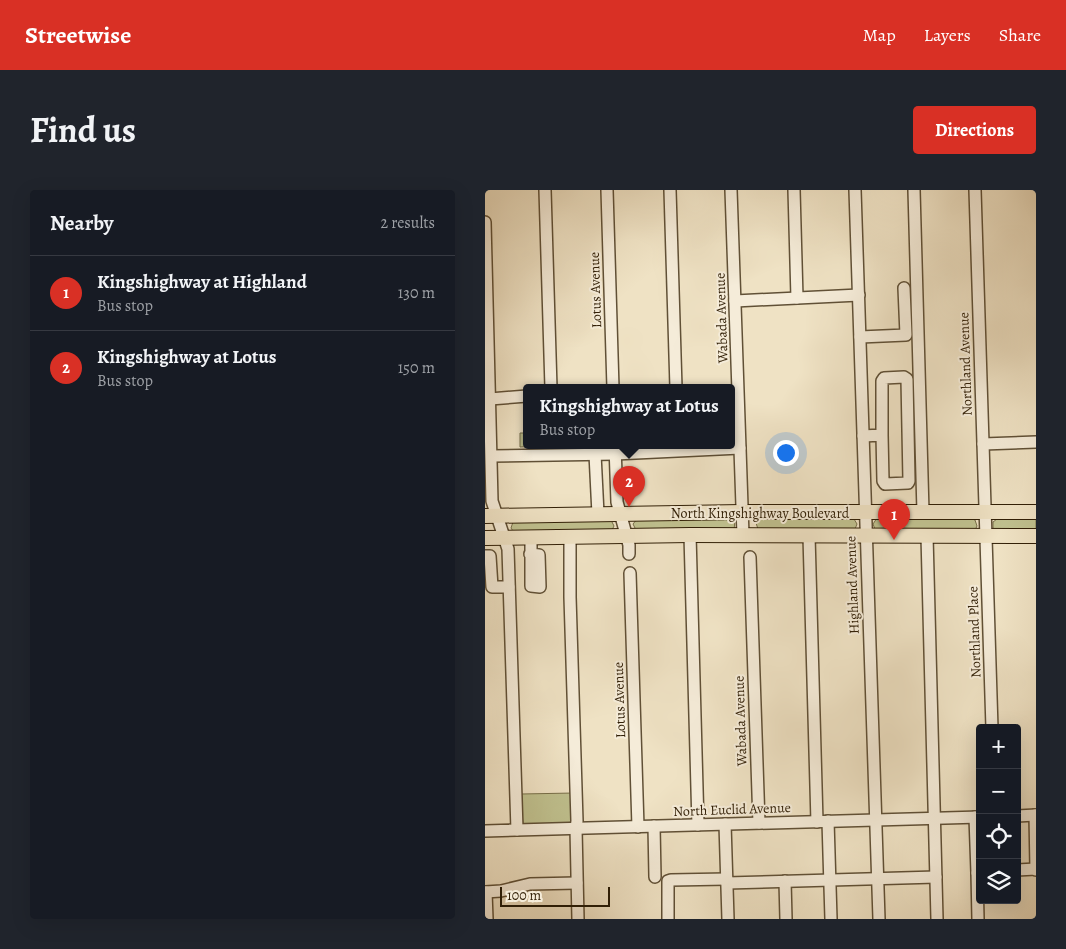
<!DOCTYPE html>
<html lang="en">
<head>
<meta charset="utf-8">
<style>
  body { margin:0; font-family:Alegreya,serif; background:#20242c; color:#f1f3f6 }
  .controls { position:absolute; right:15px; bottom:15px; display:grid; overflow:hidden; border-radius:5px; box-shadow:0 5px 20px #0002 }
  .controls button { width:45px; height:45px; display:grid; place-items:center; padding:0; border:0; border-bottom:1px solid #363941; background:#171b24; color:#f1f3f6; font:25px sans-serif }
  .scale { position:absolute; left:15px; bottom:12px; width:110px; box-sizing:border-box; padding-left:5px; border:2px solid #311f06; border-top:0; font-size:14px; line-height:18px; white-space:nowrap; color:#311f06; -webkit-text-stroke:4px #f5ecd9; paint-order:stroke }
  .you { position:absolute; left:300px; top:262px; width:18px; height:18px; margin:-12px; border:4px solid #fff; border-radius:50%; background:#1a73e8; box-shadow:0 0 0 8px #1a73e833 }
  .badge { display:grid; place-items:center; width:32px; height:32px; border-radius:50%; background:#d93025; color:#fff; font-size:16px; font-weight:700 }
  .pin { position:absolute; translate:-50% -41px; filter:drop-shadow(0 1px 2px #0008) }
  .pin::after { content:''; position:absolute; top:26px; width:18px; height:15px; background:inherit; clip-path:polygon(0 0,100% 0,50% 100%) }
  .popup { position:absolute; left:38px; top:194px; width:212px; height:65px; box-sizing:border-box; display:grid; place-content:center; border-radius:5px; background:#171b24; filter:drop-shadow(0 1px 4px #0005); font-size:16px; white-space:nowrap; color:#9ea1a6 }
  .popup b { font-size:19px; color:#f1f3f6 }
  .popup::after { content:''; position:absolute; left:50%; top:100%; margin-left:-10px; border:10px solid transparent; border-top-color:#171b24 }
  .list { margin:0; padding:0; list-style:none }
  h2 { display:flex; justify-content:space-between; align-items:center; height:65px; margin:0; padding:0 20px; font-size:21px }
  h2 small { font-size:16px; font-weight:400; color:#9ea1a6 }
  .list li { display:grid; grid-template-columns:32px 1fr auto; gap:15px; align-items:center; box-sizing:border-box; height:75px; padding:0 20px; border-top:1px solid #363941 }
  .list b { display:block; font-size:19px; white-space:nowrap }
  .list p { margin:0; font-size:16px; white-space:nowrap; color:#9ea1a6 }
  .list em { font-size:16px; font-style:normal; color:#9ea1a6 }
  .icon { flex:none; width:28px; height:28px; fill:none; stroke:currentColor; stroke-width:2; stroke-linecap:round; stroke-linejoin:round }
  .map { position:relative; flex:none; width:551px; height:729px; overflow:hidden; border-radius:5px }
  header { display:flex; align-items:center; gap:30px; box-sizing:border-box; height:70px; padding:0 25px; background:#d93025; color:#fff }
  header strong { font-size:24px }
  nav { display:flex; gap:28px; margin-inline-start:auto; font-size:18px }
  .intro { display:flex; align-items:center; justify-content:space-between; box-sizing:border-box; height:120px; padding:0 30px }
  h1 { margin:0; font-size:35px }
  .button { padding:12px 22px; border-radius:5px; background:#d93025; color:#fff; font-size:18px; font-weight:700 }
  main { display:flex; gap:30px; padding:0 30px }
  aside { flex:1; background:#171b24; border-radius:5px; box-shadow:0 5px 20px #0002 }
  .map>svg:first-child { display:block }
</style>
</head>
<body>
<header>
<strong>Streetwise</strong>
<nav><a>Map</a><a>Layers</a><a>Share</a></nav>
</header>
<div class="intro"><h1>Find us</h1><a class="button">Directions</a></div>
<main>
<aside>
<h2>Nearby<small>2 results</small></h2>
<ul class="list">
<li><span class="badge">1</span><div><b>Kingshighway at Highland</b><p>Bus stop</p></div><em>130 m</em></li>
<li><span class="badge">2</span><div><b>Kingshighway at Lotus</b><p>Bus stop</p></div><em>150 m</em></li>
</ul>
</aside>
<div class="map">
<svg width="551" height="729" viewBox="0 0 551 729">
  <rect width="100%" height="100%" fill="#efe2c4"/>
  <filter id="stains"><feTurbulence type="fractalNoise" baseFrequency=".004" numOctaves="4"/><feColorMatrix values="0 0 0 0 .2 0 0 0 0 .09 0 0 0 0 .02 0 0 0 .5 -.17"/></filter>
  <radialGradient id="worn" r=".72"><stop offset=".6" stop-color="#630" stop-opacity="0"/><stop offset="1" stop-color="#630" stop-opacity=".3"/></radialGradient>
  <g fill="#c0c18f" stroke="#78704a">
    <polygon points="35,243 41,243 42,256 57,256 35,257"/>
    <polygon points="392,328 487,329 490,330 492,336 490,340 390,339 388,334"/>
    <polygon points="152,329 250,329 249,341 151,340 148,334"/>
    <polygon points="274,329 369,329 372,334 370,339 367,340 273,339 271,333"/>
    <polygon points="512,329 551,329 551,340 511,340 508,338 508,332"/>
    <polygon points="126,330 129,336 127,340 28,341 26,338 28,332"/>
    <polygon points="89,603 90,634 38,635 36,604"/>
  </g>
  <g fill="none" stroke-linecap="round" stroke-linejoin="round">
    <defs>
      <g id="minor">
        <polyline points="60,0 66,198"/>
        <polyline points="122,0 128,198"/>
        <polyline points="185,0 191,198"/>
        <polyline points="246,0 258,345"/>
        <polyline points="309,0 312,108"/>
        <polyline points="370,0 394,729"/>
        <polyline points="429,0 438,322"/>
        <polyline points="490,0 507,538"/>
        <polyline points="0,32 7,311 23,359 32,640"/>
        <polyline points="250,111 374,105"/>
        <polyline points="375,147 421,145 419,98"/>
        <polyline points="5,209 42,206"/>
        <polyline points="378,246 397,245 398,291 400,294 423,293 424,291 422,189 419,187 399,188 397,191 397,245"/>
        <polyline points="498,254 551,252"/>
        <polyline points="130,256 132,312 144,355 144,364"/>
        <polyline points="110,264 113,324"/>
        <polyline points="7,266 130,264 255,258"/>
        <polyline points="205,345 213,635"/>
        <polyline points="324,346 332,632"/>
        <polyline points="442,346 452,729"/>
        <polyline points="85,348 85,407 92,631 91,639 93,729"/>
        <polyline points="45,364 54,365 55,397 46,396 46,348"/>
        <polyline points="0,366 5,366 7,397 24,397"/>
        <polyline points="265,367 274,633"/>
        <polyline points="145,383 153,637"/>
        <polyline points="550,625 551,680"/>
        <polyline points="532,626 551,625"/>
        <polyline points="490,627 492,683"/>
        <polyline points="343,631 346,729"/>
        <polyline points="240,634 243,729"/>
        <polyline points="169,636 170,687"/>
        <polyline points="0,641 495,627"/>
        <polyline points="532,680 551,679"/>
        <polyline points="300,691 301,729"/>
        <polyline points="242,693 451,687"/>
        <polyline points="0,702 16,701 45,694 92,693"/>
        <polyline points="1,702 2,729"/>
        <polyline points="183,729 183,691 186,690 242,689"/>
        <polyline points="493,729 492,683 495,683"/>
      </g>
      <g id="major">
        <polyline points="0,326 257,322 551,322"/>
        <polyline points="0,348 205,345 551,346"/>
      </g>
    </defs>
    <use href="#minor" stroke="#605036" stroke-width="14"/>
    <use href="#major" stroke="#311f06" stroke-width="16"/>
    <use href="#minor" stroke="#f5ecd9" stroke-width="11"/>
    <use href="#major" stroke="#efe2c4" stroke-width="14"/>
  </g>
  <g text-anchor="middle" stroke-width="4" stroke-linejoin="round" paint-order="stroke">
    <g font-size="14" fill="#311f06" stroke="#f5ecd9">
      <text transform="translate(110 100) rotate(-92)" y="5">Lotus Avenue</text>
      <text transform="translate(236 128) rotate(-92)" y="5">Wabada Avenue</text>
      <text transform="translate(480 174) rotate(-92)" y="5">Northland Avenue</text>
      <text x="275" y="328">North Kingshighway Boulevard</text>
      <text transform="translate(367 395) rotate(-92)" y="5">Highland Avenue</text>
      <text transform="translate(489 442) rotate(-92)" y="5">Northland Place</text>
      <text transform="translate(134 510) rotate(-92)" y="5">Lotus Avenue</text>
      <text transform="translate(255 531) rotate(-92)" y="5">Wabada Avenue</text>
      <text transform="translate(247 619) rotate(-2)" y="5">North Euclid Avenue</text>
    </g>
  </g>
  <rect width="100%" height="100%" filter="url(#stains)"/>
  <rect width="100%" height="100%" fill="url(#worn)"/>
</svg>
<div class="controls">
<button>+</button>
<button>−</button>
<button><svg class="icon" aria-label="locate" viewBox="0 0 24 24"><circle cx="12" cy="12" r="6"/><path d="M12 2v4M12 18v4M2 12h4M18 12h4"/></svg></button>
<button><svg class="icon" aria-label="layers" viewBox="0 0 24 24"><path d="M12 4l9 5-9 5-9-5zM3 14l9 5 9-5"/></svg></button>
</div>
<div class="scale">100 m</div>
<div class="you"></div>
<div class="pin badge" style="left:409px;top:350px">1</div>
<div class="pin badge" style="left:144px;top:317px">2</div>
<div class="popup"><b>Kingshighway at Lotus</b>Bus stop</div>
</div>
</main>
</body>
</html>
